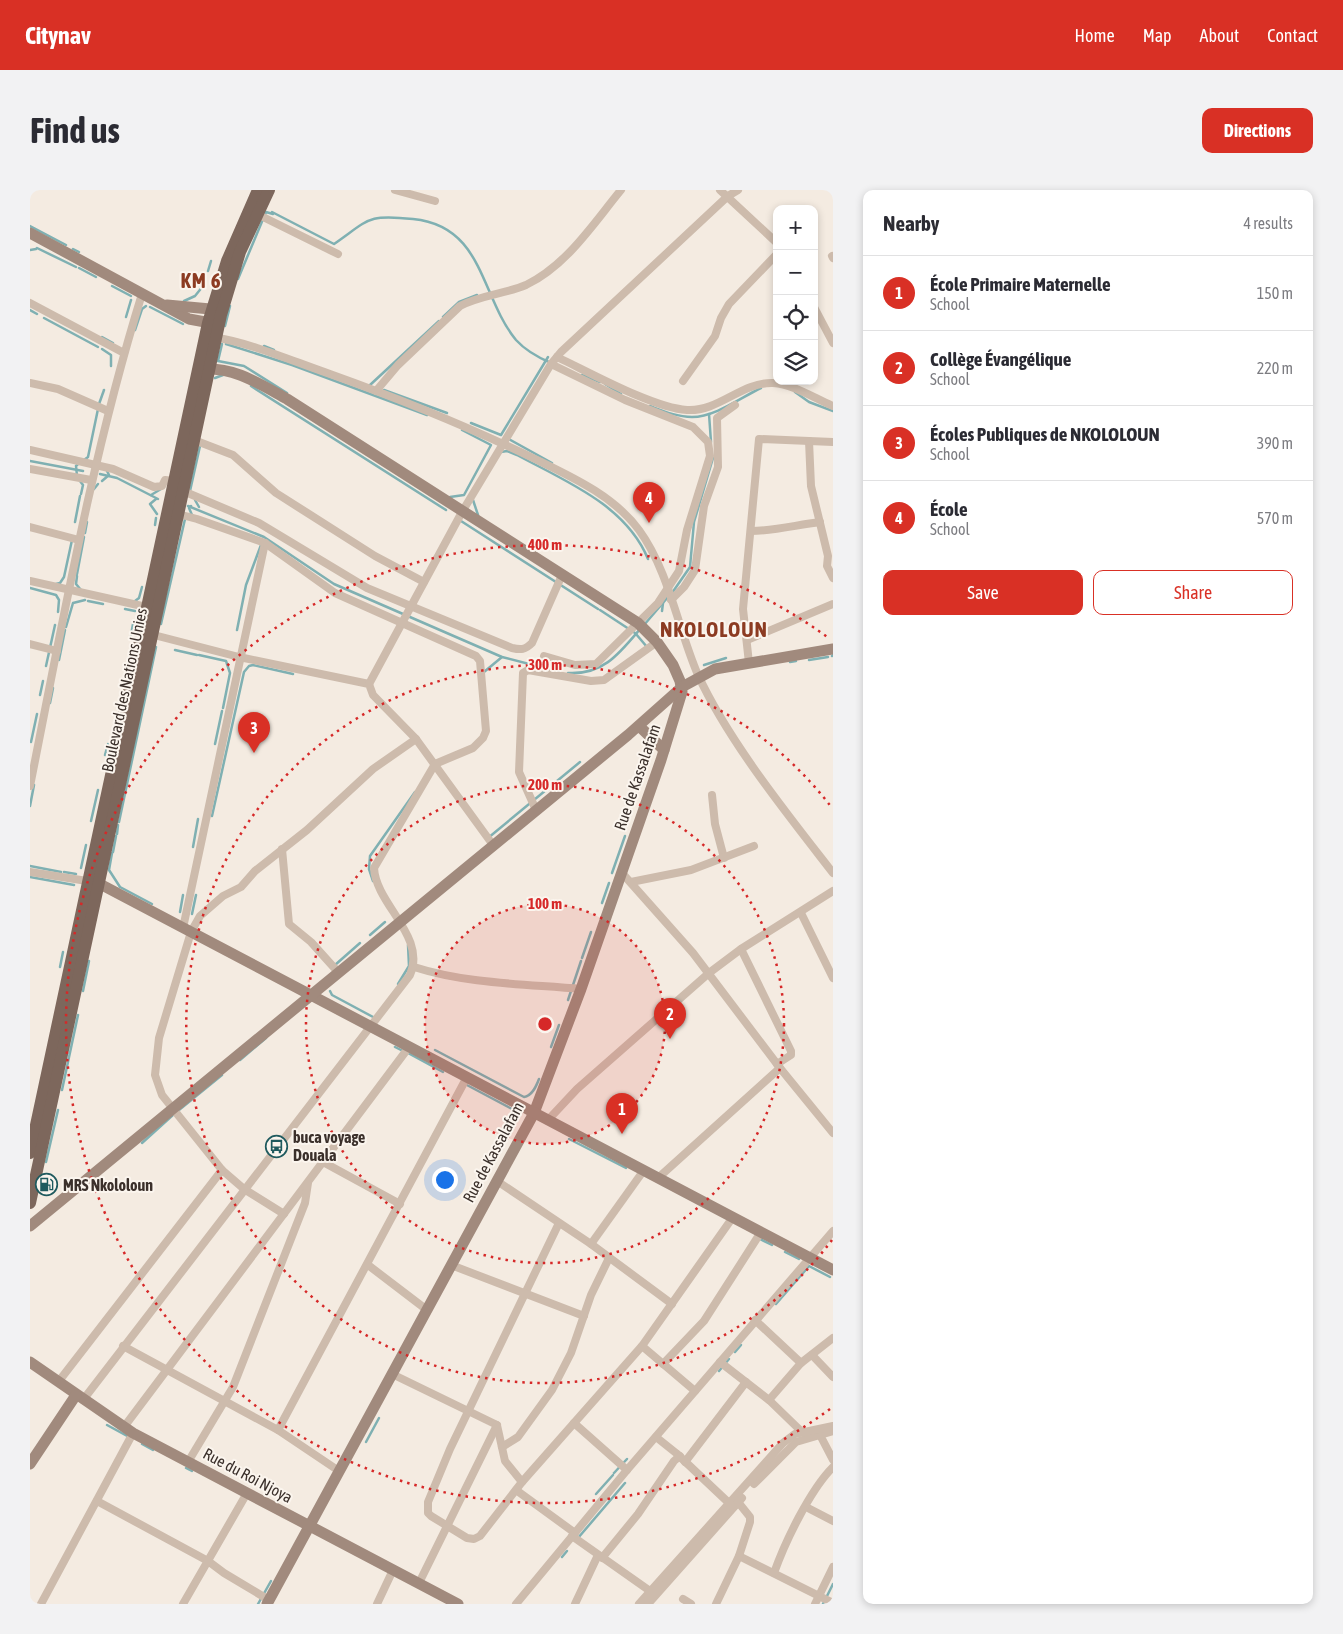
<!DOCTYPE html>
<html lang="en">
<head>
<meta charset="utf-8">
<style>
  body { margin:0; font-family:"Asap Condensed",sans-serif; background:#f2f2f3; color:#2b2b33 }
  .controls { position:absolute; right:15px; top:15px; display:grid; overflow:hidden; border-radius:10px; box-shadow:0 2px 8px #0003 }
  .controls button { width:45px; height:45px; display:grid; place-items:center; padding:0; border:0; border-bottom:1px solid #e1e1e2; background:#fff; color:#2b2b33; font:25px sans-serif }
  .you { position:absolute; left:414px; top:989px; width:18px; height:18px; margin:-12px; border:4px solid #fff; border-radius:50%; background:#1a73e8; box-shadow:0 0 0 8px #1a73e833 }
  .badge { display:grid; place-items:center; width:32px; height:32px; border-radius:50%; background:#d93025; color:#fff; font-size:16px; font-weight:700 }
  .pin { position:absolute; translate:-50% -41px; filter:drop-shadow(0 1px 2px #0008) }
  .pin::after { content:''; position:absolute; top:26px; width:18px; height:15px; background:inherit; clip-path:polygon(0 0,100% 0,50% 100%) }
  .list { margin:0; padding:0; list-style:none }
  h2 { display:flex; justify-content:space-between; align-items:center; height:65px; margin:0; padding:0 20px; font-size:21px }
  h2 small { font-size:16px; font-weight:400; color:#7c7c81 }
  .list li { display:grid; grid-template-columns:32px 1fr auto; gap:15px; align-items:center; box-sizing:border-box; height:75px; padding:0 20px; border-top:1px solid #e1e1e2 }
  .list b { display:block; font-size:19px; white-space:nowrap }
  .list p { margin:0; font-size:16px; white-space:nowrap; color:#7c7c81 }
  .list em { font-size:16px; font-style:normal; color:#7c7c81 }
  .actions { display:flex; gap:10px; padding:15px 20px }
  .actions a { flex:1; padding:11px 0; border:1px solid #d93025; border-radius:10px; text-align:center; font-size:18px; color:#d93025 }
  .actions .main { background:#d93025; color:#fff }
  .icon { flex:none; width:28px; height:28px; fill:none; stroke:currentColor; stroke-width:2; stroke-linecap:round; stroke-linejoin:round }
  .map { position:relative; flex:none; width:803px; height:1414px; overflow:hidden; border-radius:10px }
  header { display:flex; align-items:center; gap:30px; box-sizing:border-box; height:70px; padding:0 25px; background:#d93025; color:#fff }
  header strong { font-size:24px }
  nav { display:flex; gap:28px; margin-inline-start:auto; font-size:18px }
  .intro { display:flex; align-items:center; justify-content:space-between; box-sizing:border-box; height:120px; padding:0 30px }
  h1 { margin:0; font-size:35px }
  .button { padding:12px 22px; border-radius:10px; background:#d93025; color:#fff; font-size:18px; font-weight:700 }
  main { display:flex; gap:30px; padding:0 30px }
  aside { flex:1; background:#fff; border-radius:10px; box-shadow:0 2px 8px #0003 }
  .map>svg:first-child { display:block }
</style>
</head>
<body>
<header>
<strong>Citynav</strong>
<nav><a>Home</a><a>Map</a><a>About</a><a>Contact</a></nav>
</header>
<div class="intro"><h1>Find us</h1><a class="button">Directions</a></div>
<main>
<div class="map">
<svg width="803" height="1414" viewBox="0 0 803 1414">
  <rect width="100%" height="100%" fill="#f4ebe1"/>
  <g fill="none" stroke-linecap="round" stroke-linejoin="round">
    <g stroke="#7fb0b2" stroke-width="2.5">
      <path d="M242 22 304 54C340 29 337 24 383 29 454 36 450 106 486 150 496 161 507 167 521 173"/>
      <polyline points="0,36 36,55"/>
      <polyline points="7,58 46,77"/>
      <polyline points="43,59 49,62"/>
      <polyline points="0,60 6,59"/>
      <polyline points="49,78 66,87"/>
      <polyline points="178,81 181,71"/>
      <polyline points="208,89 236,22 243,24"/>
      <polyline points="82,96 101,106"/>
      <polyline points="154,111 165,106 173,96"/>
      <polyline points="120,117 153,134"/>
      <polyline points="0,120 7,124"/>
      <polyline points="96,127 101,110"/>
      <polyline points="413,127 429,112 447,105"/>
      <polyline points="14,128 68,157"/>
      <polyline points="195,136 200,116"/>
      <polyline points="105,140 112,119 116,116"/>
      <polyline points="72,147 83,153"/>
      <polyline points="192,154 188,171 214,176 257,203"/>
      <polyline points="196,154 262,175 397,225"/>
      <polyline points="234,156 244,160"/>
      <polyline points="72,159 81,165 81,176"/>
      <polyline points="552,185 570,192"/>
      <polyline points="185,188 193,185"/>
      <polyline points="575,194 591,204"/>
      <polyline points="340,195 409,131"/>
      <polyline points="221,196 416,320"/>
      <polyline points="354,200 417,223"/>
      <polyline points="765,202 779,212 803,221"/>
      <polyline points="69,214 74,200"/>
      <path d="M620 216C633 221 647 227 662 227 685 227 710 208 731 198"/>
      <polyline points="679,224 681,252"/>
      <polyline points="441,233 471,245 518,167"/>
      <polyline points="477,248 522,273"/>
      <path d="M471 262 477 261 487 265C535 291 596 315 618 369"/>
      <polyline points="54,270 58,267 68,219"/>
      <polyline points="0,271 53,281"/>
      <polyline points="70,284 87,288 128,309"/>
      <polyline points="47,286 46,276 49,273"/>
      <polyline points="50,291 53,295 51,304"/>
      <polyline points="72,291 79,285 76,279"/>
      <polyline points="64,299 68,294"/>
      <polyline points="160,301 170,256"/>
      <polyline points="121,305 131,299"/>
      <polyline points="420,307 434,305 461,255 432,240"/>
      <polyline points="126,309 120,314 127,324"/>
      <polyline points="165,310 169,317"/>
      <polyline points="443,310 448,325"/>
      <polyline points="158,316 234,347 304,394 472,467 530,482"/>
      <polyline points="161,316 159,318 162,325"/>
      <polyline points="431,331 568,419"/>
      <polyline points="45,332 50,306"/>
      <polyline points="125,335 126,328"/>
      <polyline points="55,343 57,332"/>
      <polyline points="47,384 54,347"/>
      <polyline points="47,386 46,394 51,400"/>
      <polyline points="26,394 30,393 34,387 42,350"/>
      <polyline points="0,398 26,405 29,410 28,422"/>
      <polyline points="642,403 660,377 664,332 683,268"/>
      <polyline points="58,411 73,414"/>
      <polyline points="105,411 109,408 112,397"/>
      <polyline points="95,419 105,421"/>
      <polyline points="570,420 605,443"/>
      <polyline points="632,421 633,413"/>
      <polyline points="131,434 155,329"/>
      <polyline points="614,435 638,407"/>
      <polyline points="36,437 43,413 55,410"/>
      <polyline points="207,440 216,395 231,355"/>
      <polyline points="606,444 617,457"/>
      <polyline points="101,445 103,434"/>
      <polyline points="145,460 167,465"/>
      <polyline points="169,465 196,471 200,483 193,518"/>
      <polyline points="802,466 803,465"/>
      <polyline points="29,470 35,440"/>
      <polyline points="779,470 798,467"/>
      <polyline points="760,472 766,471"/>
      <polyline points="674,475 696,468"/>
      <polyline points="16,476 25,435"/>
      <polyline points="454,482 472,467"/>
      <path d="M538 483C573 485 589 464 610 439"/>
      <polyline points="10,505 13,491"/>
      <polyline points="20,513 23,498"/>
      <polyline points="1,552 7,524"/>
      <polyline points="185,554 192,521"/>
      <polyline points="75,565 78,554"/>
      <polyline points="0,616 4,595"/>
      <polyline points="182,626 214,482 219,476 223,475 263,484"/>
      <polyline points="61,631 68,600"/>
      <polyline points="89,632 126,457"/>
      <polyline points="87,644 88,635"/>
      <polyline points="458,648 550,572"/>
      <polyline points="163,657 168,629"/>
      <polyline points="83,662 86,646"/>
      <polyline points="82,663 79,680 90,697 122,714"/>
      <polyline points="0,676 31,682"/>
      <polyline points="51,678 56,655"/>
      <polyline points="34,682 46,684"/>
      <polyline points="582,683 595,646"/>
      <polyline points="0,687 44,695"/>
      <polyline points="343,691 339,679 340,666 385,602"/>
      <polyline points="572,713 579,693"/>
      <polyline points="150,722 153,705"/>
      <polyline points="162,724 166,705"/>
      <polyline points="340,745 355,732"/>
      <polyline points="552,768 561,742"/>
      <polyline points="305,775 330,753"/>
      <polyline points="30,777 33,762"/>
      <polyline points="368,794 379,776 378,755"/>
      <polyline points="53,801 59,771"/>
      <polyline points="300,801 302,805 345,828"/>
      <polyline points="538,810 551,771"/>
      <polyline points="365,857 373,861"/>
      <polyline points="521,857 529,835"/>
      <path d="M405 860 494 907C502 906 506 897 509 889"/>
      <polyline points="378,863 413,882"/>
      <polyline points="210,870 236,848"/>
      <polyline points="435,894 482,919"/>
      <polyline points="32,900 48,825"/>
      <polyline points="149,920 192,885"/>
      <polyline points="539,949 596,978"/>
      <polyline points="112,953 144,924"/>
      <polyline points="16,972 28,920"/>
      <polyline points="728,1048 742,1055"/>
      <polyline points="755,1062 769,1069"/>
      <polyline points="746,1114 779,1076 800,1087"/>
      <polyline points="705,1162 711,1155"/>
      <polyline points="689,1181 699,1169"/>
      <polyline points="77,1235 99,1247"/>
      <polyline points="336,1252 349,1228"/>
      <polyline points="112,1254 123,1260"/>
      <polyline points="156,1278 162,1281"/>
      <polyline points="584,1283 597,1269"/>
      <polyline points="566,1304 583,1285"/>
      <polyline points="548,1348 595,1293"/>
      <polyline points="532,1367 537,1361"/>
      <polyline points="228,1414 241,1391"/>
      <polyline points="793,1414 803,1394"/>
    </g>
    <g stroke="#cdbbac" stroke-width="8">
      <polyline points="365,0 405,11"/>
      <polyline points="690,0 747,53"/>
      <polyline points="227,24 308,64"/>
      <polyline points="802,66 803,68"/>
      <polyline points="0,113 94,163"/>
      <polyline points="784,117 803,153"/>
      <path d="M184 147C224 154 262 171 300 184 370 209 439 237 505 269 542 287 584 306 609 340 639 381 648 439 668 485 699 552 758 625 803 683"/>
      <path d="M527 167C559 182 623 218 657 220 689 222 711 192 743 193 763 194 784 208 803 216"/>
      <polyline points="653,191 685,146 691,128 699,114 747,64"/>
      <polyline points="0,193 28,199 78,221"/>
      <path d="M346 201 368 175 430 116C451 105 475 104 496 95 537 75 563 34 591 0"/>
      <polyline points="164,250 203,265 246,303 345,366 394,392"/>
      <polyline points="779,251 781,296 798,366 797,376 803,388"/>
      <polyline points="0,260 83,279 124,297 132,296 135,290 144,291"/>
      <polyline points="0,279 61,290"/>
      <path d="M153 301 229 333 337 398 482 458C491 460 495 460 502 453L532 385"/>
      <polyline points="0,337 49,350"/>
      <path d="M721 341C744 341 766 335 790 332"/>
      <polyline points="0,391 121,418"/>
      <polyline points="641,410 654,397 665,380 674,316 688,277 687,228 705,215"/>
      <polyline points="120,444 209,467 339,494 343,505 386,549 463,655"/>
      <polyline points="717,450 803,414"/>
      <polyline points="0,454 27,461"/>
      <polyline points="514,466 545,475 566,474 628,413 649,381 657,340 680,266 678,252 663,237 595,210 521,174"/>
      <polyline points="719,473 713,419 729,249 803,252"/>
      <polyline points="339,494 432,322 521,174 531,162 698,6 708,0"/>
      <path d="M0 596C33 431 62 265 112 104"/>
      <polyline points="682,605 685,634 694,668"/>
      <polyline points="506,620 489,582 493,483 498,480 561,491 574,490 627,452"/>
      <polyline points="252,659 259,734 281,752 308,782"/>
      <polyline points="0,682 57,691"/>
      <polyline points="592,683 663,763 750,878 803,943"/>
      <polyline points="601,692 661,680 724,656"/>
      <polyline points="771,723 803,788"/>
      <polyline points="153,738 235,353"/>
      <polyline points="711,759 761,861 761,865 747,874"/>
      <path d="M384 777C437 794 496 794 551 799"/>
      <polyline points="518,930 547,899 679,783 711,759 803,701"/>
      <polyline points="293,972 370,1014"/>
      <polyline points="628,988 750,878"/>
      <polyline points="467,991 561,1054 642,1114"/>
      <polyline points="254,1024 214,999 192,980 132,905 125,885 129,848 161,742 170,726 193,706 211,697 225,681 277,640 343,579 386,549"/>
      <polyline points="529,1033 420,1259 398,1312 398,1323 401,1326 437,1348 444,1349 450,1346 492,1292 612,1156 703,1027"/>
      <polyline points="561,1054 614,980"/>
      <polyline points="338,1075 397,1120"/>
      <polyline points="421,1075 554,1126"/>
      <polyline points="725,1130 771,1173"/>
      <polyline points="93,1156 248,1240 309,1281"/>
      <polyline points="612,1156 665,1201"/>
      <polyline points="782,1165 803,1187"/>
      <polyline points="690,1172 739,1210 772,1242"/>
      <polyline points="633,1174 674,1131 731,1042"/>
      <polyline points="362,1184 467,1235 475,1271 492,1292"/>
      <polyline points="29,1191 192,980"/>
      <path d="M53 1210 380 785C397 746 346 715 344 678L405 574 443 558 453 548 456 541 450 471 446 466 305 403 235 353 167 329 148 324"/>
      <polyline points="739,1210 771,1173 803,1148"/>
      <polyline points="544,1233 597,1280"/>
      <polyline points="94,1237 379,857"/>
      <polyline points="248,1240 437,887"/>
      <polyline points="790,1245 803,1270"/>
      <polyline points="626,1247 646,1263 700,1314"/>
      <polyline points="472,1257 488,1247 522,1200 541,1163 561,1105 579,1068"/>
      <polyline points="158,1272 203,1197 275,1013 278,993"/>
      <polyline points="655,1272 716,1192"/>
      <polyline points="724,1294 766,1252 803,1241"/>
      <polyline points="486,1300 545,1343"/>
      <polyline points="67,1311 178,1371 194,1383 239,1410"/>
      <polyline points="776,1317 803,1331"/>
      <polyline points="542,1346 620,1401"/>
      <polyline points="709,1366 803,1413"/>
      <polyline points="572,1368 608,1324 644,1271 650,1266"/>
      <path d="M744 1383C755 1352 780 1300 803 1277"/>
      <polyline points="389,1393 467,1235"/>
      <polyline points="653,1409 661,1414"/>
      <polyline points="11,1414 103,1243"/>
      <polyline points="153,1414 217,1303"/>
      <polyline points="347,1414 363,1380"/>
      <polyline points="486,1414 597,1280 803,1041"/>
      <polyline points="545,1414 568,1365"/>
      <polyline points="609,1414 753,1253 765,1244 803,1236"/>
      <polyline points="618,1414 712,1308"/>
      <polyline points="686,1414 709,1366 720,1332 720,1327 708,1312"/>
      <polyline points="785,1414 803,1377"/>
    </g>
    <g stroke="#a18a7d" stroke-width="11">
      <polyline points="0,43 159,129 186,134"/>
      <polyline points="137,115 191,120"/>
      <path d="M171 179C205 177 228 193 257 209L608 433 627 452 643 475 650 491 652 502 631 570 551 799 504 923 237 1414"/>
      <polyline points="609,536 634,560"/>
      <polyline points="60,692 70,694 803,1080"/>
      <polyline points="0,1036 598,545 652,497 685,479 803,459"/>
      <polyline points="0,1172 103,1243 428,1414"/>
      <polyline points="0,1274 46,1205"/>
    </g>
    <g stroke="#7d675c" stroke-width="12">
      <polyline points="0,963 178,133 197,71 228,0"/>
      <polyline points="0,1013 191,125 210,62 239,0"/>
    </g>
  </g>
  <circle cx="515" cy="834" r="120" fill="#d62828" fill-opacity=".12"/>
  <g fill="none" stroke="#d62828" stroke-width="2.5" stroke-dasharray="2.5 5">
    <circle cx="515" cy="834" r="120"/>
    <circle cx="515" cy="834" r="239"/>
    <path d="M802 1050A359 359 0 1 1 802 618"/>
    <path d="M800 1219A479 479 0 1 1 800 449"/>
  </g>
  <defs>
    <symbol id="bus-ring" viewBox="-11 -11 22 22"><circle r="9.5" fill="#fbf5ee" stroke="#1f5a5e" stroke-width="1.5"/><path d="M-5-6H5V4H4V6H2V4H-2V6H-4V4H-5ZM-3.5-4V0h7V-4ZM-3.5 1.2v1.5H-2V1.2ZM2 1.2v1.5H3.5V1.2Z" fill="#1f5a5e"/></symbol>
    <symbol id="fuel-ring" viewBox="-11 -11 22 22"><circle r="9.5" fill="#fbf5ee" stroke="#1f5a5e" stroke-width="1.5"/><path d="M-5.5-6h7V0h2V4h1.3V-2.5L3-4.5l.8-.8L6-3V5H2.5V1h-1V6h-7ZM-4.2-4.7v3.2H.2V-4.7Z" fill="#1f5a5e"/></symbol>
  </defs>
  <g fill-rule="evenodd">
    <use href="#bus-ring" x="234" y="944" width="25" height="25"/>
    <use href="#fuel-ring" x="4" y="982" width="25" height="25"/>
  </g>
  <g text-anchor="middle" stroke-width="4" stroke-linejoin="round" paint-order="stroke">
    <g font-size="16" fill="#3b302b" stroke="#fbf5ee">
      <text transform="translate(94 500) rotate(-78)" y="6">Boulevard des Nations Unies</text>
      <text transform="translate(607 587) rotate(-71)" y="6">Rue de Kassalafam</text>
      <text transform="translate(463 962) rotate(-62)" y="6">Rue de Kassalafam</text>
      <text transform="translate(218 1285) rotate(28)" y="6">Rue du Roi Njoya</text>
    </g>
    <g font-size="16" font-weight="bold" fill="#3b302b" stroke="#fbf5ee" text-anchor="start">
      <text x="263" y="953">buca voyage<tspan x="263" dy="18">Douala</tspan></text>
      <text x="33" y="1001">MRS Nkololoun</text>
    </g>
    <g font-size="21" font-weight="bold" letter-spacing="1" fill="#8c3b22" stroke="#fbf5ee">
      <text x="171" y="98">KM 6</text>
      <text x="684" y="447">NKOLOLOUN</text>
    </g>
  </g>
  <circle cx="515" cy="834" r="8" fill="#d62828" stroke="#fbf5ee" stroke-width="2.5"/>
  <g font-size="15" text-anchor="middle" font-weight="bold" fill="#d62828" stroke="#fbf5ee" stroke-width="4" stroke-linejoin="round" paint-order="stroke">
    <text x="515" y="360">400 m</text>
    <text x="515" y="480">300 m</text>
    <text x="515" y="600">200 m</text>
    <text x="515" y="719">100 m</text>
  </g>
</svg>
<div class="controls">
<button>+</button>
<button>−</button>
<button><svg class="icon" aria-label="locate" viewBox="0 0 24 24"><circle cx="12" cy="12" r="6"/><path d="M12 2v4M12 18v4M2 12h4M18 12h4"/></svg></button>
<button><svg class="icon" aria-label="layers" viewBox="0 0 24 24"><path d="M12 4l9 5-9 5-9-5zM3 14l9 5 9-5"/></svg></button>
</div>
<div class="you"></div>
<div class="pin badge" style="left:592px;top:944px">1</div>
<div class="pin badge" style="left:640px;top:849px">2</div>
<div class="pin badge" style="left:224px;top:563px">3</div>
<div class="pin badge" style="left:619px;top:333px">4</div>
</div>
<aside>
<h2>Nearby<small>4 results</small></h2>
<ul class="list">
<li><span class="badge">1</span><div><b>École Primaire Maternelle</b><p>School</p></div><em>150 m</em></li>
<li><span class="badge">2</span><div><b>Collège Évangélique</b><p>School</p></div><em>220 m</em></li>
<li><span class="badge">3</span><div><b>Écoles Publiques de NKOLOLOUN</b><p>School</p></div><em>390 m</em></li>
<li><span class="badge">4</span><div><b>École</b><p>School</p></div><em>570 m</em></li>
</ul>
<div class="actions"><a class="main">Save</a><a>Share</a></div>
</aside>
</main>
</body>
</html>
